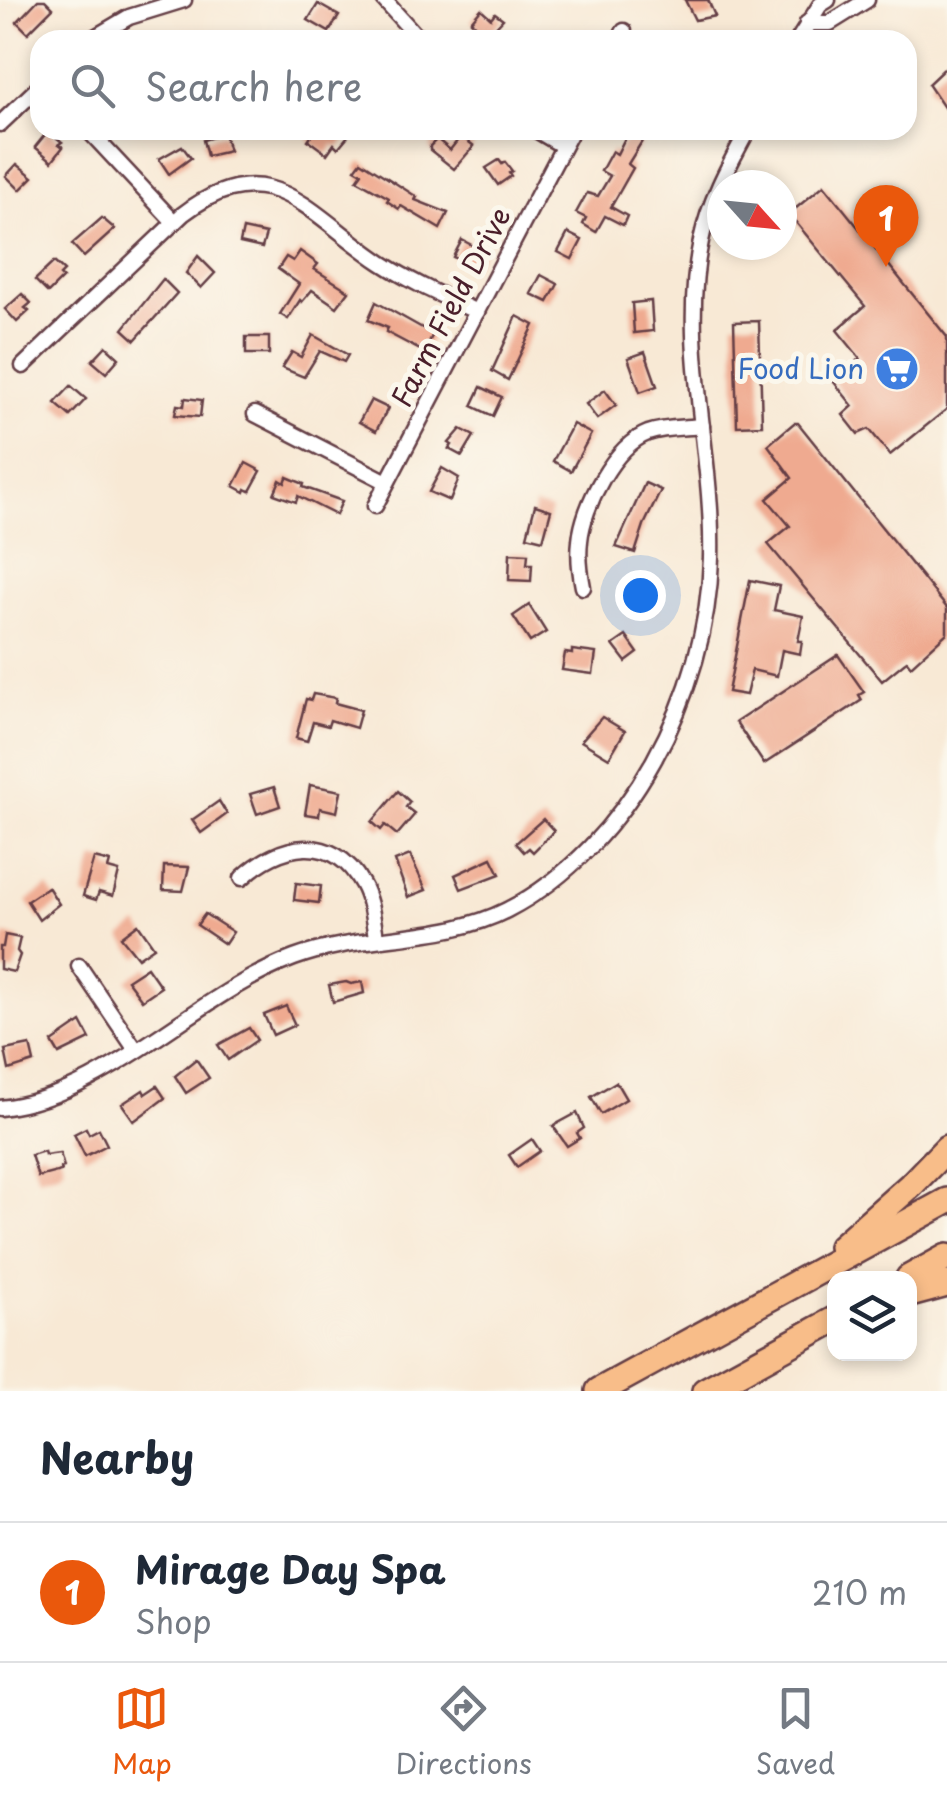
<!DOCTYPE html>
<html lang="en">
<head>
<meta charset="utf-8">
<style>
  body { margin:0; font-family:"Playpen Sans",sans-serif; background:#f6f6f7; color:#1f2937 }
  .controls { position:absolute; right:30px; bottom:30px; display:grid; overflow:hidden; border-radius:20px; box-shadow:0 5px 15px #0003 }
  .controls button { width:90px; height:90px; display:grid; place-items:center; padding:0; border:0; border-bottom:2px solid #e0e1e3; background:#fff; color:#1f2937; font:50px sans-serif }
  .compass { position:absolute; left:707px; top:170px; width:90px; height:90px; border-radius:50%; background:#fff; box-shadow:0 5px 15px #0003; rotate:117deg }
  .you { position:absolute; left:640px; top:595px; width:35px; height:35px; margin:-25px; border:8px solid #fff; border-radius:50%; background:#1a73e8; box-shadow:0 0 0 15px #1a73e833 }
  .badge { display:grid; place-items:center; width:65px; height:65px; border-radius:50%; background:#ea580c; color:#fff; font-size:32px; font-weight:700 }
  .pin { position:absolute; translate:-50% -82px; filter:drop-shadow(0 2px 5px #0008) }
  .pin::after { content:''; position:absolute; top:52px; width:35px; height:30px; background:inherit; clip-path:polygon(0 0,100% 0,50% 100%) }
  .list { margin:0; padding:0; list-style:none }
  h2 { display:flex; justify-content:space-between; align-items:center; height:130px; margin:0; padding:0 40px; font-size:42px }
  h2 small { font-size:32px; font-weight:400; color:#747a83 }
  .list li { display:grid; grid-template-columns:65px 1fr auto; gap:30px; align-items:center; box-sizing:border-box; height:140px; padding:0 40px; border-top:2px solid #e0e1e3 }
  .list b { display:block; font-size:38px; white-space:nowrap }
  .list p { margin:0; font-size:32px; white-space:nowrap; color:#747a83 }
  .list em { font-size:32px; font-style:normal; color:#747a83 }
  .icon { flex:none; width:55px; height:55px; fill:none; stroke:currentColor; stroke-width:2; stroke-linecap:round; stroke-linejoin:round }
  .map { position:relative; flex:none; width:947px; height:1391px; overflow:hidden }
  .search { position:absolute; background:#fff; box-shadow:0 5px 15px #0003; left:30px; right:30px; top:30px; height:110px; display:flex; align-items:center; gap:25px; box-sizing:border-box; padding:0 35px; border-radius:30px; color:#747a83; font-size:38px }
  .sheet { height:270px; background:#fff }
  nav { display:flex; justify-content:space-around; align-items:center; box-sizing:border-box; height:140px; border-top:2px solid #e0e1e3; background:#fff; font-size:28px; color:#747a83 }
  nav a { display:grid; justify-items:center; gap:5px }
  nav .on { color:#ea580c }
  .map>svg:first-child { display:block }
</style>
</head>
<body>
<div class="map">
<svg width="947" height="1391" viewBox="0 0 947 1391">
  <rect width="100%" height="100%" fill="#fbf7ec"/>
  <filter id="ink" filterUnits="userSpaceOnUse"><feTurbulence type="fractalNoise" baseFrequency=".01" numOctaves="2"/><feDisplacementMap in="SourceGraphic" scale="20" xChannelSelector="R" yChannelSelector="G"/><feConvolveMatrix kernelMatrix="1 2 1 2 8 2 1 2 1" color-interpolation-filters="sRGB"/></filter>
  <filter id="wash" filterUnits="userSpaceOnUse"><feTurbulence type="fractalNoise" baseFrequency=".0048" numOctaves="4" result="noise"/><feDisplacementMap in="SourceGraphic" scale="40" xChannelSelector="R" yChannelSelector="G"/><feGaussianBlur stdDeviation="2.25" result="paint"/><feColorMatrix in="noise" values="0 0 0 0 0 0 0 0 0 0 0 0 0 0 0 0 0 1.4 0 .05"/><feComposite in="paint" operator="in"/></filter>
  <g filter="url(#wash)">
    <rect width="100%" height="100%" fill="#f8e9d5"/>
    <g id="blocks">
      <g fill="#efaa90">
        <polygon points="38,0 45,0 53,8 28,33 17,22"/>
        <polygon points="685,0 708,0 715,16 695,20"/>
        <polygon points="318,4 339,16 329,32 308,20"/>
        <polygon points="481,9 491,18 495,13 503,19 487,36 471,21"/>
        <polygon points="947,66 947,112 928,84"/>
        <polygon points="315,130 353,130 338,148 334,144 327,154 308,140"/>
        <polygon points="629,130 649,130 628,164 633,168 611,207 627,216 623,225 605,216 596,232 583,224 586,218 576,213 587,193 598,196 610,176 601,171 612,151 617,154"/>
        <polygon points="48,131 62,142 59,144 63,147 52,161 35,147"/>
        <polygon points="224,134 229,151 207,156 203,140"/>
        <polygon points="461,136 474,146 454,169 430,150 430,146 437,139 450,150"/>
        <polygon points="182,146 191,158 169,174 159,159"/>
        <polygon points="499,160 502,164 505,162 512,171 509,173 511,176 498,185 486,168"/>
        <polygon points="361,161 417,197 415,200 448,213 440,229 401,206 399,209 387,201 389,198 357,180 362,173 355,169"/>
        <polygon points="17,164 33,177 20,190 6,176"/>
        <polygon points="824,185 947,337 947,409 890,455 869,429 858,434 843,415 853,406 833,381 860,358 837,330 865,306 789,214"/>
        <polygon points="102,218 115,229 84,257 72,244"/>
        <polygon points="243,229 266,234 262,248 240,243"/>
        <polygon points="568,233 582,240 572,259 558,252"/>
        <polygon points="462,240 483,251 474,267 453,257"/>
        <polygon points="300,251 318,264 314,269 349,291 337,307 312,290 302,302 300,300 288,319 280,314 299,284 278,269 286,257 293,261"/>
        <polygon points="198,256 215,273 201,288 186,273"/>
        <polygon points="54,262 64,271 60,275 63,278 48,293 35,280"/>
        <polygon points="541,275 558,284 548,302 531,294"/>
        <polygon points="163,279 177,293 135,340 123,329"/>
        <polygon points="22,294 31,303 25,308 29,311 17,322 5,309"/>
        <polygon points="651,301 653,331 634,333 632,303"/>
        <polygon points="376,302 433,334 424,352 386,332 388,328 368,320"/>
        <polygon points="517,316 534,325 508,380 492,371"/>
        <polygon points="759,321 762,425 737,426 734,322"/>
        <polygon points="313,335 348,355 344,362 320,351 304,377 282,368 292,352 301,357"/>
        <rect x="246" y="337" width="23" height="17"/>
        <polygon points="106,346 119,358 106,373 92,361"/>
        <polygon points="645,352 657,386 640,392 628,358"/>
        <polygon points="71,386 86,399 70,416 55,403"/>
        <polygon points="481,387 502,397 493,416 472,406"/>
        <polygon points="605,390 616,405 597,419 586,404"/>
        <polygon points="185,398 202,400 200,417 175,415 177,405 184,406"/>
        <polygon points="371,400 388,408 376,431 359,422"/>
        <polygon points="794,423 798,423 947,608 947,633 911,666 907,661 904,663 882,681 768,544 790,526 767,499 792,478 768,445"/>
        <polygon points="573,424 591,434 571,471 553,461"/>
        <polygon points="461,429 474,436 462,456 449,449 452,445 449,443"/>
        <polygon points="246,463 261,471 250,491 246,489 245,492 234,486"/>
        <polygon points="442,468 459,478 450,501 429,492"/>
        <polygon points="287,477 304,484 303,487 342,501 336,515 298,496 296,502 274,494 280,480 285,483"/>
        <polygon points="645,483 661,490 644,525 635,553 616,547"/>
        <polygon points="535,505 551,510 543,540 527,536"/>
        <polygon points="510,553 528,554 527,564 532,564 531,581 509,580"/>
        <polygon points="637,580 658,581 658,611 637,612"/>
        <polygon points="750,580 779,586 774,610 803,616 798,641 802,641 800,654 782,650 777,676 752,670 746,695 728,692"/>
        <polygon points="529,605 546,632 530,642 513,616"/>
        <polygon points="626,636 638,653 626,662 613,645"/>
        <polygon points="572,650 596,653 593,674 562,670 565,653 572,654"/>
        <polygon points="838,655 864,692 859,695 862,700 764,764 736,722"/>
        <polygon points="313,694 336,698 335,703 361,710 356,728 330,720 328,726 313,722 307,741 296,738 306,699 311,700"/>
        <polygon points="602,717 625,731 609,758 581,741"/>
        <polygon points="310,785 341,791 337,812 320,808 319,816 305,814"/>
        <polygon points="274,787 280,806 257,814 250,794"/>
        <polygon points="398,791 410,802 406,807 415,814 397,835 385,825 381,830 372,822"/>
        <polygon points="219,801 227,814 201,833 192,820"/>
        <polygon points="543,819 554,831 533,852 529,848 524,852 516,843"/>
        <polygon points="410,855 426,890 408,897 395,861"/>
        <polygon points="94,858 110,862 108,869 119,872 113,896 99,892 96,900 83,896"/>
        <polygon points="492,858 500,874 461,889 455,875"/>
        <polygon points="164,866 189,867 183,891 163,890"/>
        <polygon points="296,883 321,886 319,903 294,900"/>
        <polygon points="48,887 59,904 39,920 27,901"/>
        <polygon points="205,914 233,932 225,944 197,925"/>
        <polygon points="138,924 154,947 138,958 121,937"/>
        <polygon points="5,935 20,938 17,951 20,955 14,972 0,969 0,947 3,947"/>
        <polygon points="147,967 161,987 142,1000 127,980"/>
        <polygon points="346,982 351,984 362,982 364,993 333,1002 329,985"/>
        <polygon points="286,1006 295,1025 273,1035 264,1015"/>
        <polygon points="81,1022 90,1039 59,1054 52,1042"/>
        <polygon points="249,1028 257,1040 228,1060 218,1045"/>
        <polygon points="30,1045 34,1062 9,1070 5,1050"/>
        <polygon points="196,1059 209,1078 186,1093 175,1076"/>
        <polygon points="616,1082 626,1099 601,1114 591,1097"/>
        <polygon points="157,1086 165,1098 134,1121 122,1104 143,1090 145,1094"/>
        <polygon points="577,1113 584,1128 577,1133 580,1138 567,1146 553,1126"/>
        <polygon points="86,1128 89,1134 99,1129 107,1145 85,1156 74,1134"/>
        <polygon points="532,1139 540,1151 517,1167 509,1155"/>
        <polygon points="44,1151 45,1155 60,1153 64,1167 60,1168 61,1171 38,1177 31,1155"/>
      </g>
    </g>
  </g>
  <g filter="url(#ink)">
    <use href="#blocks" fill-opacity="0" stroke="#643d44" stroke-width="2.5"/>
    <g fill="none" stroke-linecap="round" stroke-linejoin="round">
      <defs>
        <g id="street">
          <polyline points="384,0 420,40"/>
          <polyline points="807,23 830,23 867,0"/>
          <polyline points="90,40 129,17 184,0"/>
          <polyline points="619,40 624,31"/>
          <polyline points="798,40 820,5 828,0"/>
          <polyline points="0,124 40,86"/>
          <polyline points="88,130 174,222"/>
          <polyline points="536,130 563,146"/>
          <path d="M23 366 183 214C271 147 310 216 382 263 411 282 445 297 477 312"/>
          <polyline points="255,414 387,482"/>
          <polyline points="375,506 572,130"/>
          <path d="M583 587C580 572 578 557 580 541 583 506 614 446 648 433 665 427 684 428 702 426"/>
          <path d="M242 878C279 843 333 831 362 884 371 900 373 920 376 937"/>
          <polyline points="79,966 136,1050"/>
          <path d="M0 1108C109 1096 192 996 294 958 363 932 443 943 507 910 629 847 708 692 711 558 714 453 679 345 701 241 709 201 729 165 748 130"/>
        </g>
        <g id="highway">
          <polyline points="841,1247 911,1185 947,1148"/>
          <polyline points="909,1278 947,1257"/>
          <polyline points="910,1294 947,1284"/>
          <polyline points="599,1391 947,1201"/>
          <polyline points="705,1391 834,1320"/>
        </g>
      </defs>
      <use href="#street" stroke="#643d44" stroke-width="19"/>
      <use href="#highway" stroke="#643d44" stroke-width="30"/>
      <use href="#street" stroke="#fff" stroke-width="14"/>
      <use href="#highway" stroke="#f8bd89" stroke-width="25"/>
    </g>
  </g>
  <defs>
    <symbol id="supermarket-disc" viewBox="-11 -11 22 22"><circle r="9.5" fill="#3f7fe0" stroke="#fbf7ec"/><path d="M-6-5.5h2.5l.6 2H6L4.5 2H-2.5L-4.4-4H-6ZM-1.5 3.2a1.3 1.3 0 1 0 .1 0ZM3 3.2a1.3 1.3 0 1 0 .1 0Z" fill="#fff"/></symbol>
  </defs>
  <g fill-rule="evenodd">
    <use href="#supermarket-disc" x="872" y="344" width="50" height="50"/>
  </g>
  <g text-anchor="middle" stroke-width="10" stroke-linejoin="round" paint-order="stroke">
    <g font-size="28" fill="#4a1f2b" stroke="#fbf7ec">
      <text transform="translate(451 307) rotate(-62)" y="10">Farm Field Drive</text>
    </g>
    <g font-size="28" fill="#366cbe" stroke="#fbf7ec" text-anchor="end">
      <text x="864" y="379">Food Lion</text>
    </g>
  </g>
</svg>
<div class="controls">
<button><svg class="icon" aria-label="layers" viewBox="0 0 24 24"><path d="M12 4l9 5-9 5-9-5zM3 14l9 5 9-5"/></svg></button>
</div>
<svg class="compass" viewBox="-18 -18 36 36"><path d="M0-13l5 13h-10z" fill="#e53935"/><path d="M0 13l5-13h-10z" fill="#747a83"/></svg>
<div class="you"></div>
<div class="pin badge" style="left:886px;top:267px">1</div>
<div class="search"><svg class="icon" aria-label="search" viewBox="0 0 24 24"><circle cx="10" cy="10" r="6"/><path d="M15 15l6 6"/></svg>Search here</div>
</div>
<section class="sheet">
<h2>Nearby<small></small></h2>
<ul class="list">
<li><span class="badge">1</span><div><b>Mirage Day Spa</b><p>Shop</p></div><em>210 m</em></li>
</ul>
</section>
<nav>
<a class="on"><svg class="icon" aria-label="map" viewBox="0 0 24 24"><path d="M3 6l6-2 6 2 6-2v14l-6 2-6-2-6 2zM9 4v14M15 6v14"/></svg>Map</a>
<a><svg class="icon" aria-label="directions" viewBox="0 0 24 24"><path d="M12 3l9 9-9 9-9-9zM9 14v-3h6M13 9l2 2-2 2"/></svg>Directions</a>
<a><svg class="icon" aria-label="saved" viewBox="0 0 24 24"><path d="M7 4h10v16l-5-4-5 4z"/></svg>Saved</a>
</nav>
</body>
</html>
